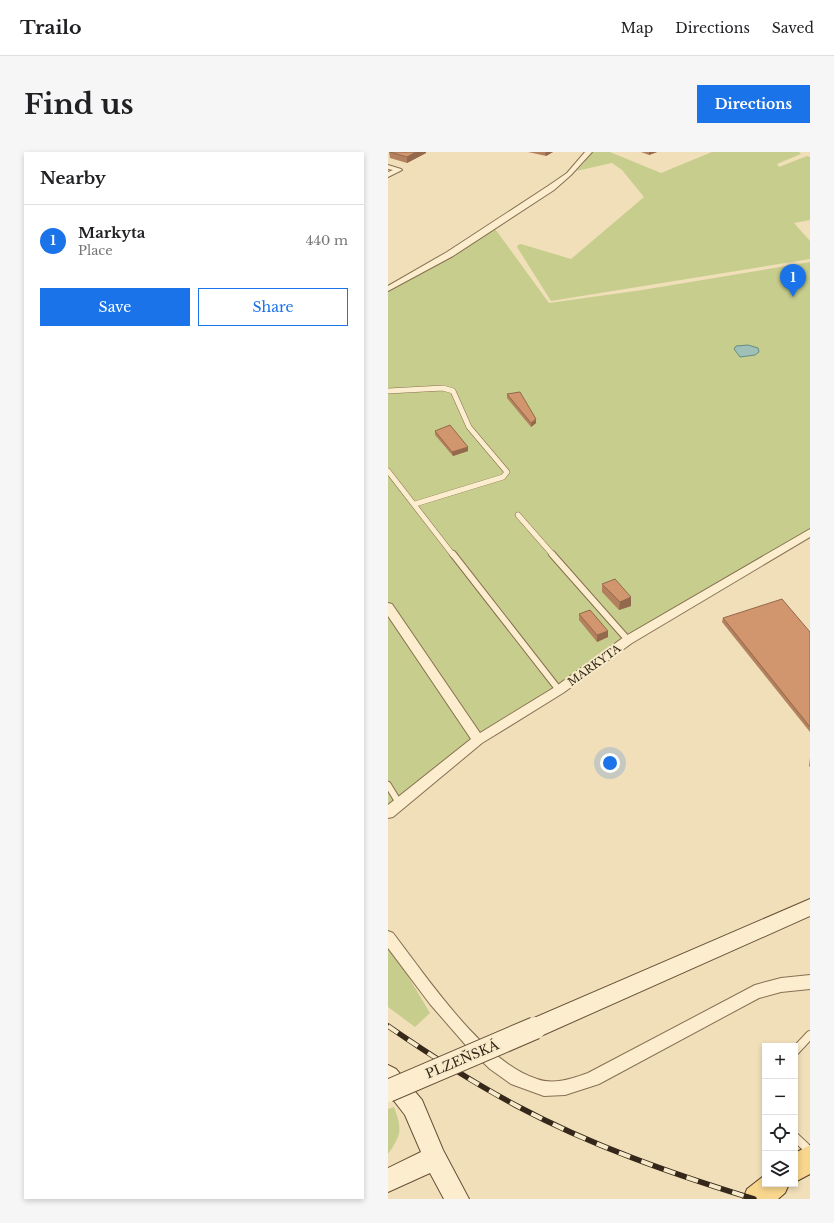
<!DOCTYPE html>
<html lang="en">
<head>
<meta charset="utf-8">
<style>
  body { margin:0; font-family:"Libre Baskerville",serif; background:#f6f6f6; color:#202124 }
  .controls { position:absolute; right:12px; bottom:12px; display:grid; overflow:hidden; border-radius:0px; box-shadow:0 2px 6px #0003 }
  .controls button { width:36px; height:36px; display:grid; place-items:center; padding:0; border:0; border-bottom:1px solid #e0e0e0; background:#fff; color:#202124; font:20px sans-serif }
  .you { position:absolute; left:222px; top:611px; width:14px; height:14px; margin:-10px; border:3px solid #fff; border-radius:50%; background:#1a73e8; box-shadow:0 0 0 6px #1a73e833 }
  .badge { display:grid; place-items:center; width:26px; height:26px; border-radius:50%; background:#1a73e8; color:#fff; font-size:13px; font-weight:700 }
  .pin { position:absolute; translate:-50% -33px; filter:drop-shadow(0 1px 2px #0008) }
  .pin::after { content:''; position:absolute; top:21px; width:14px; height:12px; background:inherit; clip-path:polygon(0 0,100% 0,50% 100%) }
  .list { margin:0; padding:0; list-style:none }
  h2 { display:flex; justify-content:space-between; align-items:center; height:52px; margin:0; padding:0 16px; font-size:17px }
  h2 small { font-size:13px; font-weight:400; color:#757577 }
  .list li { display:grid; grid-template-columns:26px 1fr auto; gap:12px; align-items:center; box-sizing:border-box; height:72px; padding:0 16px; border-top:1px solid #e0e0e0 }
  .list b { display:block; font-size:15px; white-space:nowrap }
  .list p { margin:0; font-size:13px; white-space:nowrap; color:#757577 }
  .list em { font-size:13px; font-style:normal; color:#757577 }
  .actions { display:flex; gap:8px; padding:12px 16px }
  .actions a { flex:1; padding:9px 0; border:1px solid #1a73e8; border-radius:0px; text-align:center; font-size:14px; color:#1a73e8 }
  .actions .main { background:#1a73e8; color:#fff }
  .icon { flex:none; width:22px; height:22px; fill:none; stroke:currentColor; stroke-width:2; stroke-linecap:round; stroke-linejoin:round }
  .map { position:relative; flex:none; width:422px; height:1047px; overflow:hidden; border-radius:0px }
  header { display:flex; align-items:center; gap:24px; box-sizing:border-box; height:56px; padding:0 20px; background:#fff; border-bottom:1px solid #e0e0e0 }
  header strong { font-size:19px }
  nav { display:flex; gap:22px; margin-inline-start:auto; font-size:14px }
  .intro { display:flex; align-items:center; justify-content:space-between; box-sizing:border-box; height:96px; padding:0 24px }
  h1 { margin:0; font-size:28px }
  .button { padding:10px 18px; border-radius:0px; background:#1a73e8; color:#fff; font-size:14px; font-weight:700 }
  main { display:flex; gap:24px; padding:0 24px }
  aside { flex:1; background:#fff; border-radius:0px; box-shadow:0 2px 6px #0003 }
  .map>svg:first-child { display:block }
</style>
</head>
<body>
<header>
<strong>Trailo</strong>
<nav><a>Map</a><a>Directions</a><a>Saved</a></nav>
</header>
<div class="intro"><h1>Find us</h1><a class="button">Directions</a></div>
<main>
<aside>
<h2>Nearby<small></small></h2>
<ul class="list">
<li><span class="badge">1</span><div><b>Markyta</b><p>Place</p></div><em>440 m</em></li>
</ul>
<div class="actions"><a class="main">Save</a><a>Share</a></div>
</aside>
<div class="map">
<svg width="422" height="1047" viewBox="0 0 422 1047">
  <rect width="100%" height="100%" fill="#f0dfb9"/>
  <g fill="#c7ce8d">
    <polygon points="202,0 222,0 273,21 324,0 411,0 413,2 389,12 391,15 419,4 422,5 422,68 406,71 422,89 422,107 163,149 129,95 130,93 133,92 183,107 256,45 234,18 224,11 188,19 197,10 196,8"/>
    <polygon points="105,74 161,151 254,138 422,110 422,380 240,488 90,588 0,659 0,137"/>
    <polygon points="0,797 11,809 42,861 27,875 0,855"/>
    <path d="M6 955C14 977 14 982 0 1002V957Z"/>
  </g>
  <polygon fill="#9ec0b6" stroke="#668d83" points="360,193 370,196 371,200 367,203 352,205 346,197 348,194"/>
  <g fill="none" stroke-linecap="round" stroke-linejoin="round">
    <defs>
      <g id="lane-far2">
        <polyline points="0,239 55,236 65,239 81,275 119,320 115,325 27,352"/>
        <polyline points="0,319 65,403"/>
        <polyline points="130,363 165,403"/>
      </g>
      <g id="lane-far1">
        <polyline points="65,402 171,538"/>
        <polyline points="164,402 240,488"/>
        <polyline points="0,633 11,651"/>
      </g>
      <g id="lane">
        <polyline points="407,899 422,883"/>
        <polyline points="407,985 422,999"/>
      </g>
      <g id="street">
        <polygon points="197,0 204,0 183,23 166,38 65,104 0,139 0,134 59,100 160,34 179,21"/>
        <polygon points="0,13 13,17 14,18 0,25 0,20 5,18 0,17"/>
        <polygon points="422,377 422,385 244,491 175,541 94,591 5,665 0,666 0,653 83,587 0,464 0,451 4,452 92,581 167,535 236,485"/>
        <path d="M0 779 5 781C39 825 95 910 149 927 165 933 184 927 200 921L367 833 393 826 422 823V837L393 840 371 846 211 932 177 943 156 944 123 932 102 917 82 898 42 852 0 796Z"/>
      </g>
      <g id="secondary">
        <polygon points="422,747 422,764 155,883 147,886 139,883 136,876 139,869"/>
        <polygon points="0,913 8,917 34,948 55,998 81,1047 56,1047 42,1021 0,1040 0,1016 33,1000 17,963 0,941"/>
      </g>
      <g id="primary">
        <polygon points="422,993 422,1022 407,1030 407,1001"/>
        <polygon points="377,1023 377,1032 401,1032 397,1041 390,1047 355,1047 359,1037"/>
      </g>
    </defs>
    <use href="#lane-far2" stroke="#876f53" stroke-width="6"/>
    <use href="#lane-far1" stroke="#876f53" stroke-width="8"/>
    <use href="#lane" stroke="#876f53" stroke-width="10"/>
    <use href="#street" stroke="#876f53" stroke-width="2"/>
    <use href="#secondary" stroke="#695037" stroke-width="2"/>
    <use href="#primary" stroke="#543d28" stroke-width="2"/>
    <use href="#lane-far2" stroke="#fbedcd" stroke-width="5"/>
    <use href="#lane-far1" stroke="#fbedcd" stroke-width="6"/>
    <use href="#lane" stroke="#fbedcd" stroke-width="8"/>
    <use href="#street" fill="#fbedcd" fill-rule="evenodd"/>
    <use href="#secondary" fill="#fbedcd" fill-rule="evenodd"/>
    <use href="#primary" fill="#f8d68d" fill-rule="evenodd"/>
    <defs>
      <path id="rail" d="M0 874C42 903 84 930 129 954 204 994 285 1022 366 1047"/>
    </defs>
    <use href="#rail" stroke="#352719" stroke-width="5.5"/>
    <use href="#rail" stroke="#f7eac9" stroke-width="4" stroke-dasharray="12" stroke-linecap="butt"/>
    <defs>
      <polyline id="secondary-bridge" points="0,939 147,876"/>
    </defs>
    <use href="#secondary-bridge" stroke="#695037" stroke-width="24" stroke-linecap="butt"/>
    <use href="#secondary-bridge" stroke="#fbedcd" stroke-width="22"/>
  </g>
  <g fill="#b4815e">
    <polygon points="1,0 38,0 38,1 19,11 2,6"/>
    <polygon points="140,0 165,0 158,4"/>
    <polygon points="253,0 269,0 261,3"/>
    <polygon points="119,242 148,271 143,275 119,246"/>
    <polygon points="47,279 80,299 65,304 47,283"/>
    <polygon points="214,432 243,445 243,454 231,458 214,440"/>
    <polygon points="191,462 220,479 220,485 209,490 191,468"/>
    <polygon points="335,466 422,480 422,580 334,470"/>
    <polygon points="422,606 422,615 421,614"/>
  </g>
  <g fill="#92694c">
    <polygon points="28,0 38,0 38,1 19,11 19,5"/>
    <polygon points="159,0 165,0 158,4 157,1"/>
    <polygon points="261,0 269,0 261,3"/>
    <polygon points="148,267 148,271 143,275 143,271"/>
    <polygon points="80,295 80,299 65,304 64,300"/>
    <polygon points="243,445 243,454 231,458 232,450"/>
    <polygon points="220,479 220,485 209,490 209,483"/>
  </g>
  <g fill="#d1966d" stroke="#92694c">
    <polygon points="2,0 28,0 19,5"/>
    <polygon points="132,240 148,267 143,271 119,242"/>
    <polygon points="62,273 80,295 64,300 47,279"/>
    <polygon points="227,427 243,445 232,450 214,432"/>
    <polygon points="394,447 422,480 422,575 335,466"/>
    <polygon points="202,458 220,479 209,483 191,462"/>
  </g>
  <g text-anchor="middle" stroke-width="4" stroke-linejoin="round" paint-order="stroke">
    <g font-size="11" fill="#352719" stroke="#f7eac9">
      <text transform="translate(206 513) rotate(-36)" y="4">MARKYTA</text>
    </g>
    <g font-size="13" fill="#352719" stroke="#f7eac9">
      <text transform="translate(74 907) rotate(-23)" y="5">PLZEŇSKÁ</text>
    </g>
  </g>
</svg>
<div class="controls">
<button>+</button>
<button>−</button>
<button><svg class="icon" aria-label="locate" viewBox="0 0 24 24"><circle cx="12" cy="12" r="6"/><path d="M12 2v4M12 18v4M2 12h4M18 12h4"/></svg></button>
<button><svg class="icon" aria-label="layers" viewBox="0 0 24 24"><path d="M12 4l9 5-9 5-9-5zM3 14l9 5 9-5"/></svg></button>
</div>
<div class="you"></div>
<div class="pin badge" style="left:405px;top:145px">1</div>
</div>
</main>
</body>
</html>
